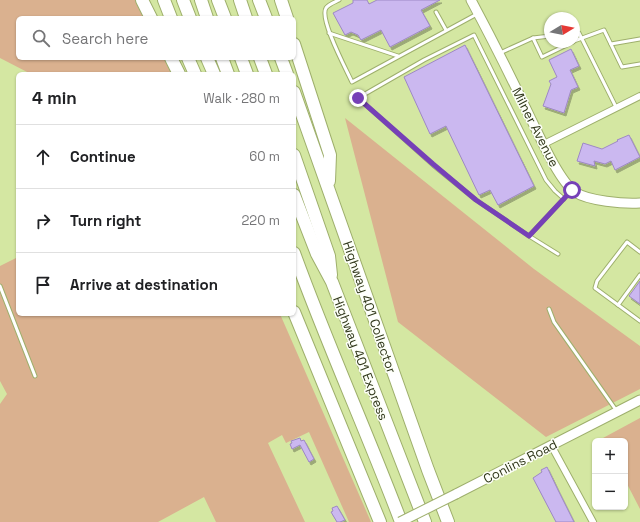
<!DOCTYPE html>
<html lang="en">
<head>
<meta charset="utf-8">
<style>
  body { margin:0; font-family:"Space Grotesk",sans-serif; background:#f6f6f6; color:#202124 }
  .controls { position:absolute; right:12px; bottom:12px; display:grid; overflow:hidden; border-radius:6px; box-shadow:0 1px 3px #0004 }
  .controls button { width:36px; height:36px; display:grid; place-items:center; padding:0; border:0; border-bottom:1px solid #e0e0e0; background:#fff; color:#202124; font:20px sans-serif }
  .compass { position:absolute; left:544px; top:12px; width:36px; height:36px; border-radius:50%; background:#fff; box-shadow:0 1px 3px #0004; rotate:80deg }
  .stop { position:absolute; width:12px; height:12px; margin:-9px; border:3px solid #7640b7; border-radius:50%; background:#fff }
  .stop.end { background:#7640b7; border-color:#fff; box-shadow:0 1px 4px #0008 }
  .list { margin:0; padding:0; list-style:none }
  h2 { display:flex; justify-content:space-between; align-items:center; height:52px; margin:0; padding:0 16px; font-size:17px }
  h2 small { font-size:13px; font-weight:400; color:#757577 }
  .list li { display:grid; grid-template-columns:26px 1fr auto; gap:12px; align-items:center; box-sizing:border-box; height:64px; padding:0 16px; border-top:1px solid #e0e0e0 }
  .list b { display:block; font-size:15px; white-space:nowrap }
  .list em { font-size:13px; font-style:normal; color:#757577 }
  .icon { flex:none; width:22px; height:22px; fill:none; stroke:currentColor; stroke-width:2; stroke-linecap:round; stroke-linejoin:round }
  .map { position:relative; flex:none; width:640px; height:522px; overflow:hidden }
  .search { position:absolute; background:#fff; box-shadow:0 1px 3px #0004; left:16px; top:16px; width:280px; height:44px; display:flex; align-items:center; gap:10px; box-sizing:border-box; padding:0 14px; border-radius:6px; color:#757577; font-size:15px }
  .panel { position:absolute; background:#fff; box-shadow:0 1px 3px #0004; left:16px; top:72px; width:280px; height:244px; border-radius:6px }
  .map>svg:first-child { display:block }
</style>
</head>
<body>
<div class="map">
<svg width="640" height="522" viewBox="0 0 640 522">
  <defs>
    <filter id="shadow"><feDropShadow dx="2" dy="3" stdDeviation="0" flood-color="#0004"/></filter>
  </defs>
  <rect width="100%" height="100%" fill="#d4e7a2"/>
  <g fill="#dab18f">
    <polygon points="0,0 137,0 145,18 18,18 18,58 165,58 173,74 31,74 0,58"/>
    <polygon points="345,118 534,269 640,346 640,389 546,437 398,322"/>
    <polygon points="18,257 18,314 280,314 371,522 349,522 309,432 286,443 282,435 268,443 305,522 216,522 204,497 158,522 0,522 0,404 7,394 0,381 0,266"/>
    <polygon points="640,418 640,509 625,480 625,441 604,441 603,438"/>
  </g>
  <g fill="#cbb8f0" stroke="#9e88c5" filter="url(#shadow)">
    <polygon points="353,0 367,0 369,4 377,0 440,0 421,10 430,26 390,47 381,30 361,40 358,35 351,32 345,35 333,13 353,3"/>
    <polygon points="465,45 534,186 498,205 490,190 479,195 446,126 430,134 404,77"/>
    <polygon points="571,49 579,66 570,70 578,87 571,90 564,113 543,106 551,84 549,81 557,77 549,60"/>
    <polygon points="629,135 640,157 615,170 611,161 605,164 594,161 595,166 577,161 583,143 602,149 618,141 617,140"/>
    <polygon points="640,281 640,304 629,296"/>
    <polygon points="300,438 301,441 304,440 314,459 309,462 300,445 292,449 290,444 292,443 291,441"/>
    <polygon points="547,467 558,490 574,522 556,522 533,478 542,472 541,470"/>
    <polygon points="337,506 345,520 340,522 337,522 331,512 333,511 332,508"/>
  </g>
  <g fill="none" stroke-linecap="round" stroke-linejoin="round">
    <defs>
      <g id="lane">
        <path d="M339 0C335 2 329 4 326 8 319 19 346 69 352 82L477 14"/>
        <polyline points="436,12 446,30"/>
        <polyline points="329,33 398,56"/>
        <polyline points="574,33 579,33 616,107"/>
        <polyline points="550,36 533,38 542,57 573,42"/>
        <polyline points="574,41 604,30 622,67 640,64"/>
        <polyline points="611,44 640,39"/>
        <polyline points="500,53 533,38"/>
        <polyline points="529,236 476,200 433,165 358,98 424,60 474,35 546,180 555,191 564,199"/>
        <polyline points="640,252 627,242 597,281 595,288 640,321"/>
        <polyline points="558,254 529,236 571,191"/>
        <polyline points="0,286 35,376"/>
        <polyline points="618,305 640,275"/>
        <polyline points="549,309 554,322 616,410"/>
      </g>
      <g id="street">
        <polyline points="544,144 640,96"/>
        <polyline points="551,445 593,522"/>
      </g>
      <g id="secondary">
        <path d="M471 0C492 39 511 77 530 117 539 135 559 181 575 192 588 201 624 204 640 203"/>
        <polyline points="456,494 640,400"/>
      </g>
      <g id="highway">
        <polyline points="142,0 151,18"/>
        <polyline points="164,0 171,18"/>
        <polyline points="183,0 190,18"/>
        <polyline points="201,0 207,18"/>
        <polyline points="218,0 225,18"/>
        <polyline points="240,0 246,18"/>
        <polyline points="259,0 266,18"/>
        <polyline points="281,0 287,18"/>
        <polyline points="294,44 330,155 329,181"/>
        <polyline points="171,58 179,74"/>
        <polyline points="188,58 195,74"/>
        <polyline points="207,58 214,74"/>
        <polyline points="222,58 228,74"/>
        <polyline points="241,58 247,74"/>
        <polyline points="260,58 266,74"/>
        <polyline points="281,58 287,74"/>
        <polyline points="294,92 428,470 448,522"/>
        <polyline points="294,155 329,256 331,275"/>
        <polyline points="294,195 317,254 332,282 425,522"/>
        <path d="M294 253C327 344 367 432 401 522"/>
        <polyline points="294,312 380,522"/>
      </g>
    </defs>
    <use href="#lane" stroke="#9eaf6c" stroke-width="5"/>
    <use href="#street" stroke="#9eaf6c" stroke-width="8"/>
    <use href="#secondary" stroke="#9eaf6c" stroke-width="11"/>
    <use href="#highway" stroke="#9eaf6c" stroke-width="14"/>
    <use href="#lane" stroke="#fff" stroke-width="3"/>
    <use href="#street" stroke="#fff" stroke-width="6"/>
    <use href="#secondary" stroke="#fff" stroke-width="9"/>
    <use href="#highway" stroke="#fff" stroke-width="12"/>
    <defs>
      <polyline id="secondary-bridge" points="400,522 456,494"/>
    </defs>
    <use href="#secondary-bridge" stroke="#9eaf6c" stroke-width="11" stroke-linecap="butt"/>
    <use href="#secondary-bridge" stroke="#fff" stroke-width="9"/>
  </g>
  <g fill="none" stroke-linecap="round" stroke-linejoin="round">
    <polyline stroke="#7640b7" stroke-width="5" points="358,98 433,164 476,200 529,236 572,190"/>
  </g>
  <g text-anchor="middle" stroke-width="3" stroke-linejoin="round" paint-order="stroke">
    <g font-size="13" fill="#2f361a" stroke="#fdfff8">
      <text transform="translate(536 127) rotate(63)" y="5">Milner Avenue</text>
      <text transform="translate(370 307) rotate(71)" y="5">Highway 401 Collector</text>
      <text transform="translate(361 358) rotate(69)" y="5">Highway 401 Express</text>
      <text transform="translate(520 461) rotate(-27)" y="5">Conlins Road</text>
    </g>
  </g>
</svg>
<div class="controls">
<button>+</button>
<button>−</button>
</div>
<svg class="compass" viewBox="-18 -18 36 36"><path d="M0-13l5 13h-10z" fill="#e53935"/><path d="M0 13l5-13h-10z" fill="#757577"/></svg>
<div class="stop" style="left:572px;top:190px"></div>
<div class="stop end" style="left:358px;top:98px"></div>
<div class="search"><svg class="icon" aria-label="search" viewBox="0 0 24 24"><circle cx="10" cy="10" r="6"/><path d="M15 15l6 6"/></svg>Search here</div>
<section class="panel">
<h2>4 min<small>Walk · 280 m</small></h2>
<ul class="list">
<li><svg class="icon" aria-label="ahead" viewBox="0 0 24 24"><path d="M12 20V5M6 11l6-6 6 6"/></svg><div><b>Continue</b></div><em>60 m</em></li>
<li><svg class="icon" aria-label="right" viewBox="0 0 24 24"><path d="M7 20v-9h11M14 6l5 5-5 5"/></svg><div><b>Turn right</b></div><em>220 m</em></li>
<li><svg class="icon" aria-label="arrive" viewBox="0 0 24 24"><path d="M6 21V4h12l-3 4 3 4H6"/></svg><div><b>Arrive at destination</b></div></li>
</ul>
</section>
</div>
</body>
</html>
